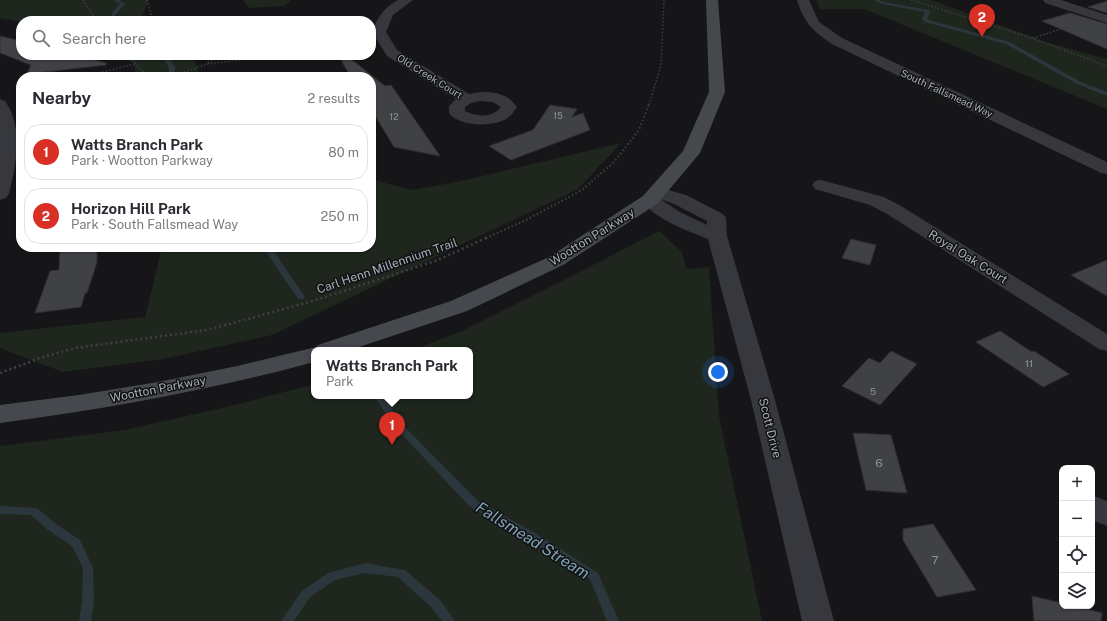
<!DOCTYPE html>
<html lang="en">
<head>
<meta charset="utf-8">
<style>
  body { margin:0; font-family:"Public Sans",sans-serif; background:#f7f7f7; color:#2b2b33 }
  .controls { position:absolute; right:12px; bottom:12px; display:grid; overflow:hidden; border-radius:8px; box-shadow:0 1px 3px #0004 }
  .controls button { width:36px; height:36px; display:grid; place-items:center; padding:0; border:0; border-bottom:1px solid #e1e1e2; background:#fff; color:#2b2b33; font:20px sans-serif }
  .you { position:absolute; left:718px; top:372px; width:14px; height:14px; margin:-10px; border:3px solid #fff; border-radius:50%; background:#1a73e8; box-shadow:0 0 0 6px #1a73e833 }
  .badge { display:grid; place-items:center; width:26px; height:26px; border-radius:50%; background:#d93025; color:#fff; font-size:13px; font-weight:700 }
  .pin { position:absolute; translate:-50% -33px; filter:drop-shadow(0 1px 2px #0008) }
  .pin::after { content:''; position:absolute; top:21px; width:14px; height:12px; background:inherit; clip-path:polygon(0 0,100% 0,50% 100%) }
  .popup { position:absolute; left:311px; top:347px; width:162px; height:52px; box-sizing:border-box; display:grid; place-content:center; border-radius:8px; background:#fff; filter:drop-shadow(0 1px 3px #0005); font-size:13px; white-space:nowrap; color:#7c7c81 }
  .popup b { font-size:15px; color:#2b2b33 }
  .popup::after { content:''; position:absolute; left:50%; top:100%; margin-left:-8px; border:8px solid transparent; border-top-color:#fff }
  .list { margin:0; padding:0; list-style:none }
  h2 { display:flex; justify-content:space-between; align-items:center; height:52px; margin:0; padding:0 16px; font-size:17px }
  h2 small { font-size:13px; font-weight:400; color:#7c7c81 }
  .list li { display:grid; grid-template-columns:26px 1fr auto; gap:12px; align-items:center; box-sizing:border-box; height:56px; margin:0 8px 8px; padding:0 8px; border:1px solid #e1e1e2; border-radius:16px }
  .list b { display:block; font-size:15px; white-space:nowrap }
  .list p { margin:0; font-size:13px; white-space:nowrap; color:#7c7c81 }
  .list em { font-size:13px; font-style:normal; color:#7c7c81 }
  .icon { flex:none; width:22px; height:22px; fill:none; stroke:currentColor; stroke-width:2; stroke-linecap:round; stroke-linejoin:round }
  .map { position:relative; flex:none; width:1107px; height:621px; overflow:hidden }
  .search { position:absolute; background:#fff; box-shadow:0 1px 3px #0004; left:16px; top:16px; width:360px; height:44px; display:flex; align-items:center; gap:10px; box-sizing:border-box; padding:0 14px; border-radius:16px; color:#7c7c81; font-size:15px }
  .panel { position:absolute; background:#fff; box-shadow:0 1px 3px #0004; left:16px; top:72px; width:360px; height:180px; border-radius:16px }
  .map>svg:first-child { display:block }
</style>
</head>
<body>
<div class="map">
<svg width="1107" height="621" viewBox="0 0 1107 621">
  <rect width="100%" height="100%" fill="#161618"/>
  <g fill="#1e261e">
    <polygon points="0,0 149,0 141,18 146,21 21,22 0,18"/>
    <polygon points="243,0 291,0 285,6 249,8"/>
    <polygon points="816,0 931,0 1046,42 1107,59 1107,109 864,9 820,9"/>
    <polygon points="114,55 193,55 200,77 136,77 134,63"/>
    <polygon points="621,143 578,189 272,335 163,359 63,372 0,348 0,333 145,317 162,247 371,247 371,179 411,190 457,182"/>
    <polygon points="659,231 682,252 686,269 709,267 719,416 762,621 0,621 0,446 125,430 239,404 314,384 314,396 470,396 470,350 412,350 462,331 560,282"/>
  </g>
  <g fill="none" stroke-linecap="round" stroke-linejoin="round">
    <g fill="#2b373c" fill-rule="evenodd">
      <polygon points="114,0 119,0 125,4 115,15 116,19 128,20 130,21 112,21 111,15 120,4"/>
      <polygon points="874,0 879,0 883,2 929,10 930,13 927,19 929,20 1010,42 1081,82 1107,92 1107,96 1077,84 1006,44 925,22 922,19 925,12 882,4"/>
      <polygon points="162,55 168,55 175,68 174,73 180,77 173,77 169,75 169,68"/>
      <polygon points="263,247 271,247 305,297 304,299 298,299"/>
      <polygon points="374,396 383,396 401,423 478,501 537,534 598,573 619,621 607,621 590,579 529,540 470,507 395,427"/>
      <polygon points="0,506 37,508 56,524 80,540 93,568 94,602 91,621 79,621 82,602 83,568 72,546 48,530 31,515 0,514"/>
      <polygon points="365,563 405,570 440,600 455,621 442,621 432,608 398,577 365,573 335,580 310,597 294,621 281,621 302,591 328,573"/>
    </g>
  </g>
  <g fill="#404145" stroke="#303034">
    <polygon points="1107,1 1107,13 1088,7"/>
    <polygon points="1070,13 1107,24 1107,49 1042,21"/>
    <polygon points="0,36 21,41 21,55 76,55 106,63 106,65 27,74 31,65 0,53"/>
    <polygon points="338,55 346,55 385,86 391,85 440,156 394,147 371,109 371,77 351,77"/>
    <polygon points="550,105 577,109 572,117 583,113 590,130 511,160 489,146 533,130"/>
    <polygon points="851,239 876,245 870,265 842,258"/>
    <polygon points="60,247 97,247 97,262 87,293 85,293 81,307 35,313 50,271 59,270"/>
    <polygon points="1107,260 1107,296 1071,275"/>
    <polygon points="1000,331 1032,352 1034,351 1069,374 1043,387 976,342"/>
    <polygon points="891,351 917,364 880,405 842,386 869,358 880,363"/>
    <polygon points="853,433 891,435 907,493 866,490"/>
    <polygon points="933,524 976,590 937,597 903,540 903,529"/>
    <polygon points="1032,596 1062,603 1062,606 1074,606 1102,613 1101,621 1034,621"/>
  </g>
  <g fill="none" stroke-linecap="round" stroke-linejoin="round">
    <g stroke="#3d4044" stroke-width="1.5" stroke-dasharray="1.5 2" stroke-linecap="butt">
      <polyline points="83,0 97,21"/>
      <polyline points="147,0 153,21"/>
      <polyline points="911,0 1032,38 1107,66"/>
      <polyline points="1033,38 1070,26"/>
      <polyline points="128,55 140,69 152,77"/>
      <polyline points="256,55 266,56"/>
      <polyline points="208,63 214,59 216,55"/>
      <polyline points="82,77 135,64"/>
      <polyline points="171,77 207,64 283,55"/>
      <polyline points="649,105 661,65 664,0"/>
    </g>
    <polyline stroke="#3d4044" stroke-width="2" stroke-dasharray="1.5 2.5" stroke-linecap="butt" points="486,238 526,220 582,190 614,162 639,130 649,104"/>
    <polyline stroke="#3d4044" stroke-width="2.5" stroke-dasharray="2 3" stroke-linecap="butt" points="0,373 40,358 75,348 207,330 313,301 438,260 488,237"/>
    <g fill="#37383d" fill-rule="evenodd">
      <path d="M398 0H413L393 15 386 32 397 50 469 94C487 90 506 91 517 107 514 112 511 116 506 119 493 127 459 127 449 113V106L456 99 387 56 372 32C377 17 384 8 398 0ZM480 101 493 102 501 107C493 118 476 117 465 111V107L471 103Z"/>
      <path d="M797 0H809L819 22 842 38 1107 162V174L1101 173 832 44C813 31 804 23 797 0Z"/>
      <polygon points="1043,0 1061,0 1107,15 1107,23 1045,3"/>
      <polygon points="821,180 884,197 901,206 1107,334 1107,351 1099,349 887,214 870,205 815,189 812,185 815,181"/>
      <polygon points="1092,495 1107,501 1107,526 1092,520"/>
    </g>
    <g fill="#37383d" fill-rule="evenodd">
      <path d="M0 99 5 101C24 128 16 164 9 194L6 198 0 200Z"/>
      <path d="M657 187 686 195 723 214 726 218 727 236 775 400 834 621H802L751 400 708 239C688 231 654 219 641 200L643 196 650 195 648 192 651 188ZM660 199 672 203 707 221V225L680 212Z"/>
    </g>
    <path fill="#45484d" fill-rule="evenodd" d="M706 0H718L725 92 700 153 657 204 563 265 467 311 350 350H314V362C211 390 106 409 0 423V405L79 395 158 382 237 366 316 347 318 345 451 301 549 257 643 196 683 151 709 92Z"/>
  </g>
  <g text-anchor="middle" stroke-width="3" stroke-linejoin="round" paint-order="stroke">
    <g font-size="9" fill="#8d949b">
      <text x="558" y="119">15</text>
      <text x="394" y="120">12</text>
    </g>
    <g font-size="10" fill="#a7afb8" stroke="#111113">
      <text transform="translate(430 76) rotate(32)" y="4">Old Creek Court</text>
      <text transform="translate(947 93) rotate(25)" y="4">South Fallsmead Way</text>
    </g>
    <g font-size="10" fill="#8d949b">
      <text x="1029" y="367">11</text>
      <text x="873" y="395">5</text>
    </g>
    <g font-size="12" fill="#a7afb8" stroke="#111113">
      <text transform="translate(592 237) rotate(-32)" y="4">Wootton Parkway</text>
      <text transform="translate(968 257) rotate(32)" y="4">Royal Oak Court</text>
      <text transform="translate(387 266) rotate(-19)" y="4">Carl Henn Millennium Trail</text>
      <text transform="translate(158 389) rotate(-11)" y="4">Wootton Parkway</text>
      <text transform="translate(770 428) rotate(76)" y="4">Scott Drive</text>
    </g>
    <g font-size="12" fill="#8d949b">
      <text x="879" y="467">6</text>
      <text x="935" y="564">7</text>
    </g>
    <g font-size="16" font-style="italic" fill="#7ea3b3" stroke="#111113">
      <text transform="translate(533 540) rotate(32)" y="6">Fallsmead Stream</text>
    </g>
  </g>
</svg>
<div class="controls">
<button>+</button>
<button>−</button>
<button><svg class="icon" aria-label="locate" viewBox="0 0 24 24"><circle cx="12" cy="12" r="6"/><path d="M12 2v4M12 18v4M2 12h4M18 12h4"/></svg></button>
<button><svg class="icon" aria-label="layers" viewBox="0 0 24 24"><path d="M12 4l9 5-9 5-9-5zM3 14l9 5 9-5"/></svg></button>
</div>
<div class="you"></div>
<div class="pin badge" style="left:392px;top:445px">1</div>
<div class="popup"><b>Watts Branch Park</b>Park</div>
<div class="pin badge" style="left:982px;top:37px">2</div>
<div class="search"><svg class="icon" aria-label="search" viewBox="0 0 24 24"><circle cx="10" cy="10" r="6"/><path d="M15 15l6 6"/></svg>Search here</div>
<section class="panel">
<h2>Nearby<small>2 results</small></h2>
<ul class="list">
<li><span class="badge">1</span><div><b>Watts Branch Park</b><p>Park · Wootton Parkway</p></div><em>80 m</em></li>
<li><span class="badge">2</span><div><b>Horizon Hill Park</b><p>Park · South Fallsmead Way</p></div><em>250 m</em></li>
</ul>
</section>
</div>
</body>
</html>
